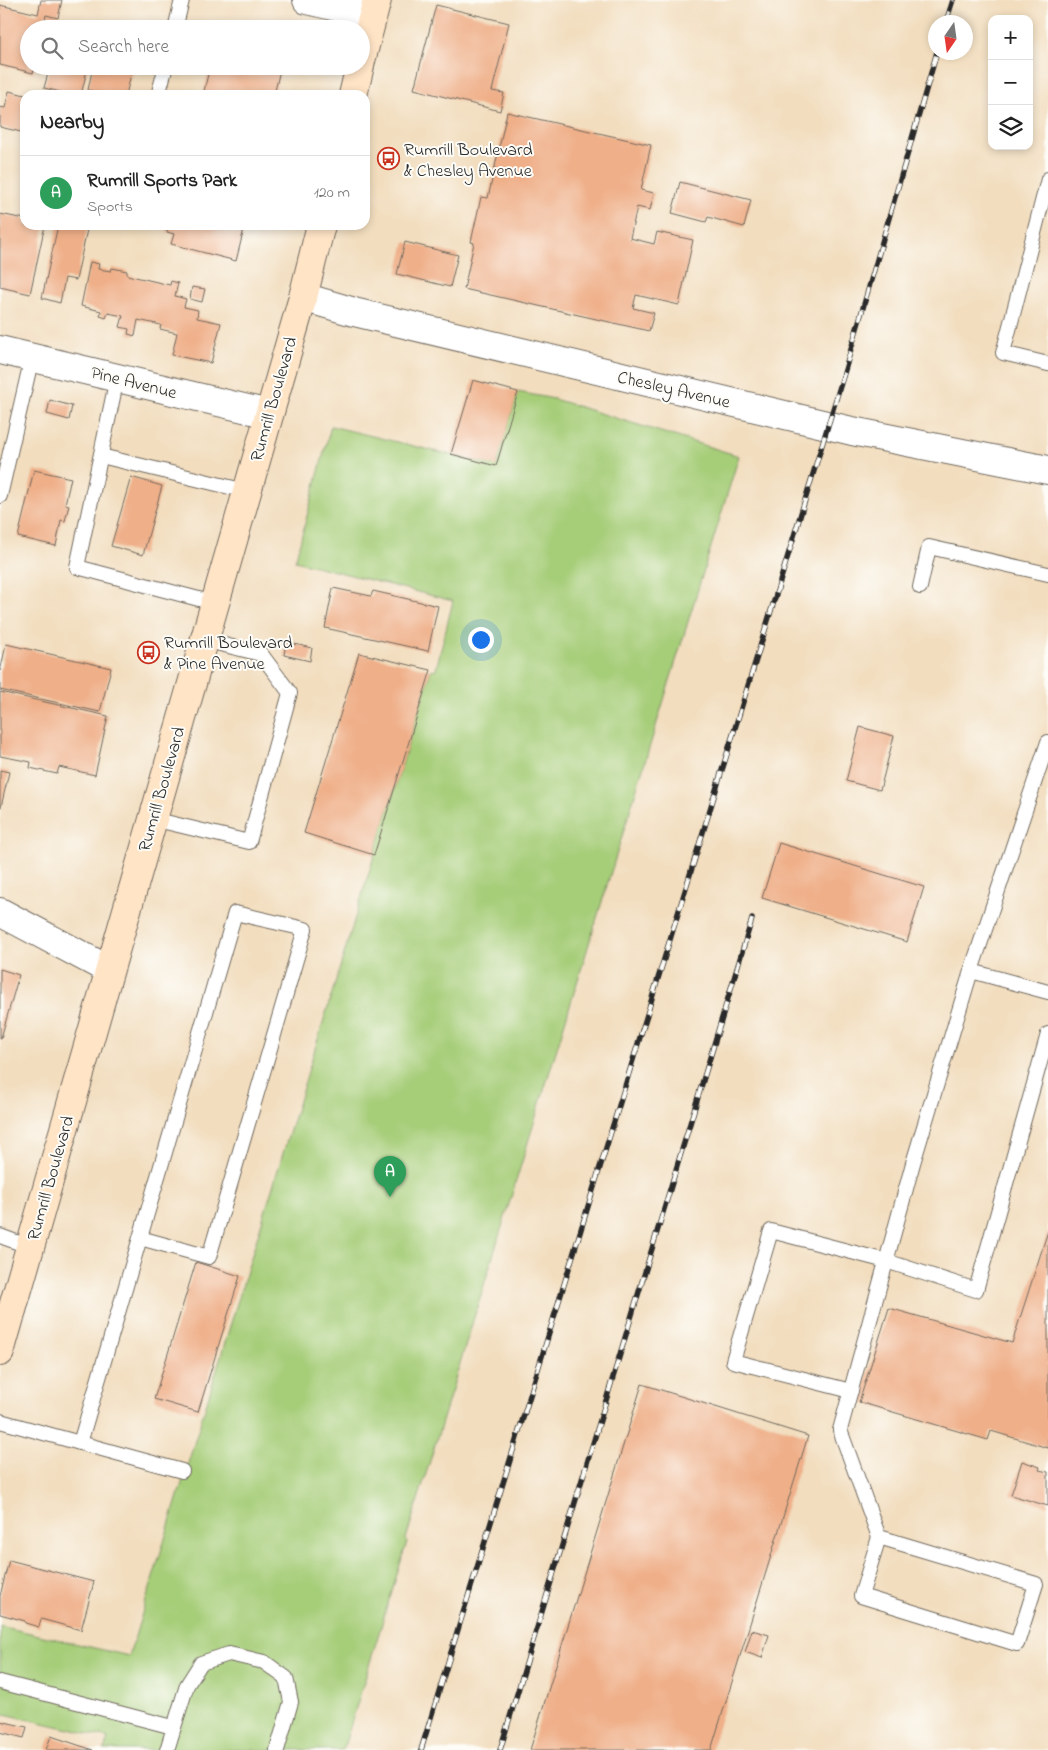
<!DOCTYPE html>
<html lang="en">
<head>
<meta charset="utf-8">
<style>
  body { margin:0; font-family:"Indie Flower",sans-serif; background:#f2f2f2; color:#222 }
  .controls { position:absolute; right:15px; top:15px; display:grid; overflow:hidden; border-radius:10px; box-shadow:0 2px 8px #0003 }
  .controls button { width:45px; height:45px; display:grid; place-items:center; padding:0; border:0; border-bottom:1px solid #e0e0e0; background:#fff; color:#222; font:25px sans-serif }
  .compass { position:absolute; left:928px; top:15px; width:45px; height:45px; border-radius:50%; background:#fff; box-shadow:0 2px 8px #0003; rotate:193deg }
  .you { position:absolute; left:480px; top:639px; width:18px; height:18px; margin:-12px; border:4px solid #fff; border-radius:50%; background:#1a73e8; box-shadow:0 0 0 8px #1a73e833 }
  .badge { display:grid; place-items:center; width:32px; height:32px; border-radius:50%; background:#c8321e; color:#fff; font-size:16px; font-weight:700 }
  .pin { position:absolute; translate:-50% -41px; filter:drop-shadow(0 1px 2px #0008) }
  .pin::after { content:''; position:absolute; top:26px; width:18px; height:15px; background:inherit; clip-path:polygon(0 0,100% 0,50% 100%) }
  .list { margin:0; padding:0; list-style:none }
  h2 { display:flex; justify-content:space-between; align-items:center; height:65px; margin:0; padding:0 20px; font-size:21px }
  h2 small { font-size:16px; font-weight:400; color:#767676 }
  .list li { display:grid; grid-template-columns:32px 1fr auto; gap:15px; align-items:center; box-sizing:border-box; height:75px; padding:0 20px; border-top:1px solid #e0e0e0 }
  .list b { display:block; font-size:19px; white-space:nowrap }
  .list p { margin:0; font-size:16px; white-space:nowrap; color:#767676 }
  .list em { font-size:16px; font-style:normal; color:#767676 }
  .icon { flex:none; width:28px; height:28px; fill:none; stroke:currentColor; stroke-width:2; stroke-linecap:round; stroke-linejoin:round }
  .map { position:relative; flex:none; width:1048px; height:1750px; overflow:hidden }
  .search { position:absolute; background:#fff; box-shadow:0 2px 8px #0003; left:20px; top:20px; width:350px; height:55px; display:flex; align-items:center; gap:12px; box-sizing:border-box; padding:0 18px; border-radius:28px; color:#767676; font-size:19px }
  .panel { position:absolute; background:#fff; box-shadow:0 2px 8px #0003; left:20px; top:90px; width:350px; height:140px; border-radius:15px }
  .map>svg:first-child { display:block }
</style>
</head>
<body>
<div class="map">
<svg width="1048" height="1750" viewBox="0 0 1048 1750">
  <rect width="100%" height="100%" fill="#fdfcf7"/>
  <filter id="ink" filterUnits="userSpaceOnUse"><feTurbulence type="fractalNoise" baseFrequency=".02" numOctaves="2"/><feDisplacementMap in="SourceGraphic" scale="10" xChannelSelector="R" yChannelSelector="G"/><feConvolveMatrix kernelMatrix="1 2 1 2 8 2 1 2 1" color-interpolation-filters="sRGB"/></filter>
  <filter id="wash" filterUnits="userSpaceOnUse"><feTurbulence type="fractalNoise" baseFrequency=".0096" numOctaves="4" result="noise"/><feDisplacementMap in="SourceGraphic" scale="20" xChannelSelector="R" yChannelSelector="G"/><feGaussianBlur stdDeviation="1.12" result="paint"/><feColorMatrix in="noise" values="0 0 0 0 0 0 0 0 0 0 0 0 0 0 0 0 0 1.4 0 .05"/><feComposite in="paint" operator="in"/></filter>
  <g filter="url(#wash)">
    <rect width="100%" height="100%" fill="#f2ddbe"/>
    <polygon fill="#a6cd78" stroke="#687c52" points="518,392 554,399 739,456 406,1539 407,1542 343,1750 104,1750 108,1738 0,1713 0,1626 129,1656 431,670 436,669 453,601 295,561 331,426 496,466"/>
    <g id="blocks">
      <g fill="#efaf88">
        <polygon points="41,0 62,0 58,18 46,15 43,29 29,29 29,66 35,66 33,73 0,65 0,5 38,14"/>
        <polygon points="436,5 509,23 492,91 504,93 500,111 414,89"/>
        <polygon points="62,25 76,28 76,29 61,29"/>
        <polygon points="50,66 88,66 81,95 73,95 44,88"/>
        <polygon points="93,66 133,66 126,95 109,95 88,90"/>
        <polygon points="210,66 281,66 274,95 203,95"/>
        <polygon points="9,91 25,95 25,133 0,127 0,107 5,108"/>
        <polygon points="507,112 651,145 641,190 654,193 650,210 637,207 630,238 654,244 657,232 693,240 679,305 636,295 633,308 654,313 649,331 464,289 474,243 471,242 481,197 488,198"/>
        <polygon points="680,182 751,200 744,227 708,217 706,222 672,213"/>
        <polygon points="0,214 25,219 25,225 45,225 30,294 0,287"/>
        <polygon points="58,225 88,225 76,280 65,278 60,303 42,298"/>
        <polygon points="168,225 245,225 236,261 171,244 174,234 167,232"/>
        <polygon points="405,242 458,255 450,287 397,274"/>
        <polygon points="90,262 99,264 98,269 111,271 112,268 127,271 127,275 170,285 171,281 178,283 175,296 186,299 184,307 198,310 197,318 221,323 211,363 172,355 177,333 160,329 161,325 138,320 135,336 128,334 129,329 120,327 123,316 108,313 106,318 100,316 101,311 81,306"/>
        <polygon points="192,287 205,289 202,302 190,299"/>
        <polygon points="473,380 518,392 496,466 451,454"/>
        <polygon points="50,400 72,406 69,420 47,414"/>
        <polygon points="34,470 71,478 65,504 69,505 65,521 61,520 56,546 18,537"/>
        <polygon points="131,477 162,486 143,555 111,546"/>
        <polygon points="333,588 371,596 373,591 438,606 428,651 325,628"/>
        <polygon points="286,642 312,648 310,661 284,655"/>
        <polygon points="6,644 111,668 100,712 0,690 0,673"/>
        <polygon points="359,653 431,670 374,855 304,833"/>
        <polygon points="0,692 108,716 95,775 59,767 57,774 30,768 31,762 0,756"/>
        <polygon points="860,727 894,736 880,790 846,781"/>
        <polygon points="0,770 9,772 1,807 0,807"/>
        <polygon points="779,843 924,887 907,942 762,898"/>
        <polygon points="0,969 19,975 1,1038 0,1038"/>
        <polygon points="1048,1231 1048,1448 991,1431 988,1440 859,1402 889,1308 1012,1343"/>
        <polygon points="196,1262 240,1276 198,1412 154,1399"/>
        <polygon points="642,1384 808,1436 711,1750 530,1750"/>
        <polygon points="1022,1461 1040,1467 1039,1470 1048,1472 1048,1506 1011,1495"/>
        <polygon points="9,1560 94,1582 81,1630 41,1619 39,1627 25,1623 25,1621 0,1614 0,1596"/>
        <polygon points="752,1630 769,1635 762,1658 745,1652"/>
        <polygon points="0,1721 27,1727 24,1738 0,1732"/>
        <polygon points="51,1736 93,1750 46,1750"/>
      </g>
    </g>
  </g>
  <g filter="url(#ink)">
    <use href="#blocks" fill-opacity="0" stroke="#71695e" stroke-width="1"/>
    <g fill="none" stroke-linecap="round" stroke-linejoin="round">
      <defs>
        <g id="lane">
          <polyline points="175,29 182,0"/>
          <polyline points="159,92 166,66"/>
          <polyline points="1048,179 1003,353 1048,364"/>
          <polyline points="117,378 77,567 214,603"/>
          <polyline points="101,456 246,491"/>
          <polyline points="0,496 32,357"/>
          <polyline points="920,587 929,547 1048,574"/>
          <polyline points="153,819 249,842 290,693 261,654 204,640"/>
          <polyline points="971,971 1048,992"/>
          <polyline points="0,1236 30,1247"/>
          <polyline points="851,1391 733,1361 771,1231 886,1261 976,1290 1048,1034"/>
          <polyline points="0,1421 182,1471"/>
          <polyline points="80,1443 235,913 305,929 209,1257 140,1238"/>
          <polyline points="879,1537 1036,1584 1017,1644 861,1596 879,1537 840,1430 913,1163 971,971 1048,742"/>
          <polyline points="0,1682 173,1727"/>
          <polyline points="167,1750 187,1685 201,1663 229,1654 264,1662 286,1678 291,1702 277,1750"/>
        </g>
        <g id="street">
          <polyline points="307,0 372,15"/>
          <polyline points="303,297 354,312 852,431 1048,470"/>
          <polyline points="0,350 269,414"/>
          <polyline points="0,912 109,970"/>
        </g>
        <g id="secondary">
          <polyline points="361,61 377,0"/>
          <polyline points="353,95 360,66"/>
          <polyline points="0,1352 303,297 321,225"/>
        </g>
      </defs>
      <use href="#lane" stroke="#71695e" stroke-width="16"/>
      <use href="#street" stroke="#71695e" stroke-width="30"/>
      <use href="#secondary" stroke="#71695e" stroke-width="30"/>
      <use href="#lane" stroke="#fff" stroke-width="14"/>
      <use href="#street" stroke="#fff" stroke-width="28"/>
      <use href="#secondary" stroke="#ffe4c6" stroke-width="28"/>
      <defs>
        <g id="rail">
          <polyline points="946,22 953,0"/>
          <polyline points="421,1750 845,370 937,52"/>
          <polyline points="500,1750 752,919"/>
        </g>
      </defs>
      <use href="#rail" stroke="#2b2b2b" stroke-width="5.5"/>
      <use href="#rail" stroke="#fdfcf7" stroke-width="4" stroke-dasharray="11" stroke-linecap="butt"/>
    </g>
  </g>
  <defs>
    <symbol id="bus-ring" viewBox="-11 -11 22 22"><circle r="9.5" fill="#fdfcf7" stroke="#c8321e" stroke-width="1.5"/><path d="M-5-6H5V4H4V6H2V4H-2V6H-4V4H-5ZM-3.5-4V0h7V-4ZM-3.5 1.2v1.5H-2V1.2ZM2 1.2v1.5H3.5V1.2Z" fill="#c8321e"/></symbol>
  </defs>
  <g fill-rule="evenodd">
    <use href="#bus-ring" x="376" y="146" width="25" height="25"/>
    <use href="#bus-ring" x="136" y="640" width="25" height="25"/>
  </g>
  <g text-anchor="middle" stroke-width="4" stroke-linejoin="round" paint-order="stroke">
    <g font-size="18" fill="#2b2b2b" stroke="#fdfcf7" text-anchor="start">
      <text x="404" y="155">Rumrill Boulevard<tspan x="404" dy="21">&amp; Chesley Avenue</tspan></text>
      <text x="164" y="648">Rumrill Boulevard<tspan x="164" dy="21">&amp; Pine Avenue</tspan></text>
    </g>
    <g font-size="18" fill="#2b2b2b" stroke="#fdfcf7">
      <text transform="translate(134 382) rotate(14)" y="6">Pine Avenue</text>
      <text transform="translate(674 389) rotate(13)" y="6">Chesley Avenue</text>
      <text transform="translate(273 399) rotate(-74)" y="6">Rumrill Boulevard</text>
      <text transform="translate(161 789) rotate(-74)" y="6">Rumrill Boulevard</text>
      <text transform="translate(50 1178) rotate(-74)" y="6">Rumrill Boulevard</text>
    </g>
  </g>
</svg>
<div class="controls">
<button>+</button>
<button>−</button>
<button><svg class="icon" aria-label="layers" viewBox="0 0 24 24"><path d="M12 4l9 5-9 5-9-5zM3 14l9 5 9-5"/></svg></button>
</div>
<svg class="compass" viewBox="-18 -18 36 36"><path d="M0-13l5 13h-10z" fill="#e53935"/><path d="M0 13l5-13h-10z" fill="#767676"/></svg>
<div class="you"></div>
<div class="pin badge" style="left:390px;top:1197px;background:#2e9e5b">A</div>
<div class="search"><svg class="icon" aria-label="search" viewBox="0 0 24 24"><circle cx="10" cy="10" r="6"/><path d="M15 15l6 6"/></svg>Search here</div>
<section class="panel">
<h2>Nearby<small></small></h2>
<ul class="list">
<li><span class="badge" style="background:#2e9e5b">A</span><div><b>Rumrill Sports Park</b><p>Sports</p></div><em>120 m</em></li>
</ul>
</section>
</div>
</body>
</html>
